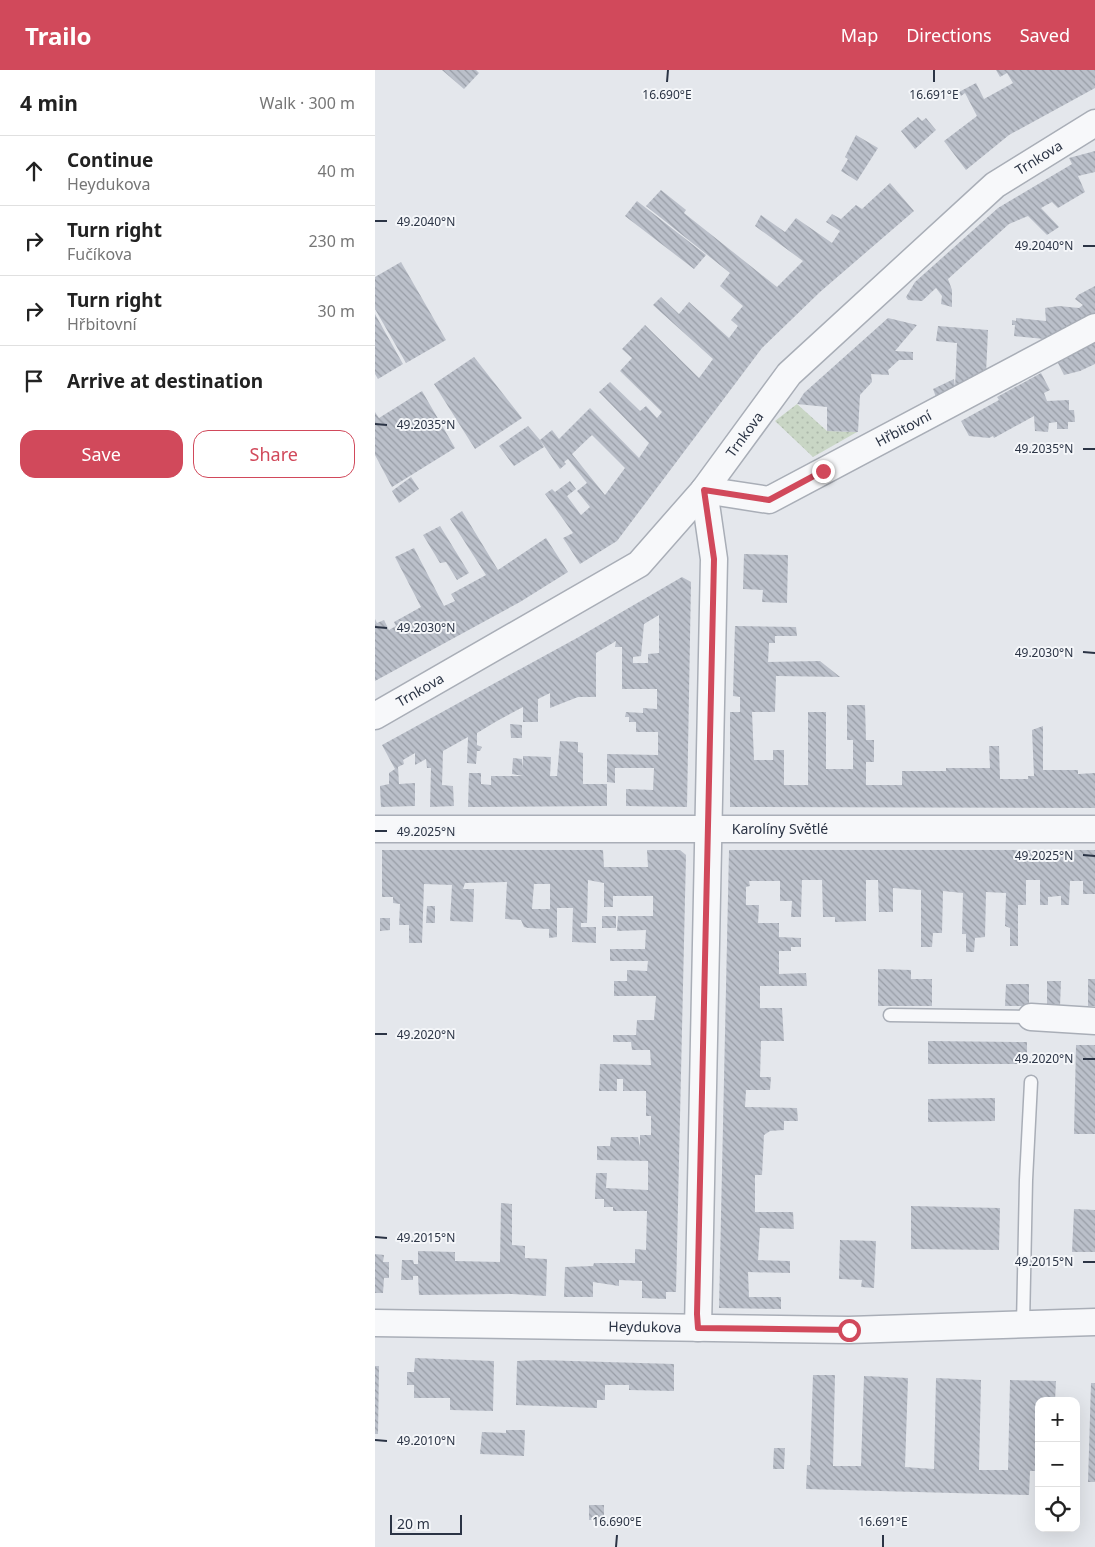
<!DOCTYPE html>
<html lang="en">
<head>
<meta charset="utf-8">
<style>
  body { margin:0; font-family:"Noto Sans",sans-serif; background:#f2f2f2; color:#222 }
  .controls { position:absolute; right:15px; bottom:15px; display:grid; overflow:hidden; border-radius:10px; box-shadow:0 5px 20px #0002 }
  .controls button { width:45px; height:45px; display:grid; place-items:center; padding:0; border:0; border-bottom:1px solid #e0e0e0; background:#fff; color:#222; font:25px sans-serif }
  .scale { position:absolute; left:15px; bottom:12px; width:72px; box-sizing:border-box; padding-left:5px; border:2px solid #2b3445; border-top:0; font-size:14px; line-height:18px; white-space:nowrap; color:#2b3445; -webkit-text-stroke:4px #f4f6f9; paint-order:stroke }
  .stop { position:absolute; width:15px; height:15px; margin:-11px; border:4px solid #d1495b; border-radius:50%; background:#fff }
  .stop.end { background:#d1495b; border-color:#fff; box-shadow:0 1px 5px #0008 }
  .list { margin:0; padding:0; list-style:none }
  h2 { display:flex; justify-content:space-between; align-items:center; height:65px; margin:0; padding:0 20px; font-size:21px }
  h2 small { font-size:16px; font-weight:400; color:#767676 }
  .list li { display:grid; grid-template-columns:32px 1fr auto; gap:15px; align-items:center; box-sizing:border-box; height:70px; padding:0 20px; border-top:1px solid #e0e0e0 }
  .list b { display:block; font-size:19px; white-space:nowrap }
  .list p { margin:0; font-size:16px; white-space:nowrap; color:#767676 }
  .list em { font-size:16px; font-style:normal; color:#767676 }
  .actions { display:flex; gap:10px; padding:15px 20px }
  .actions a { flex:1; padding:11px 0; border:1px solid #d1495b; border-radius:15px; text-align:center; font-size:18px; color:#d1495b }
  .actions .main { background:#d1495b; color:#fff }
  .icon { flex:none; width:28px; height:28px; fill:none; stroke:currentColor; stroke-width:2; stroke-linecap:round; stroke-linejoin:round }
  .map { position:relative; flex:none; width:720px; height:1477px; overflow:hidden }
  header { display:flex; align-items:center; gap:30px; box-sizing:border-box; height:70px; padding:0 25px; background:#d1495b; color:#fff }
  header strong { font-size:24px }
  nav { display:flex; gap:28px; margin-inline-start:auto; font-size:18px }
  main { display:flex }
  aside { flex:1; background:#fff }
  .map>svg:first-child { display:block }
</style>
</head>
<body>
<header>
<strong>Trailo</strong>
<nav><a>Map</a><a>Directions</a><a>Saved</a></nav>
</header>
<main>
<aside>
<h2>4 min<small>Walk · 300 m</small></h2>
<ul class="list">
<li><svg class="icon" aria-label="ahead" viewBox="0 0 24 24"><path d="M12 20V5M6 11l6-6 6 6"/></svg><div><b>Continue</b><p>Heydukova</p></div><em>40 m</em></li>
<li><svg class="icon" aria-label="right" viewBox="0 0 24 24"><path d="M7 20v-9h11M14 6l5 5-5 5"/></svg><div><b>Turn right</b><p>Fučíkova</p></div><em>230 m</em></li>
<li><svg class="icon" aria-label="right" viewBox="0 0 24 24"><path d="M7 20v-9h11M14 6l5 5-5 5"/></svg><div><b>Turn right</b><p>Hřbitovní</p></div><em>30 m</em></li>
<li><svg class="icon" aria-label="arrive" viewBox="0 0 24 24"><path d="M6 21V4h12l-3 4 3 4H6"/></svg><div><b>Arrive at destination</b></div></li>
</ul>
<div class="actions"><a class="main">Save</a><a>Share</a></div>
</aside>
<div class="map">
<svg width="720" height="1477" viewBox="0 0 720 1477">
  <defs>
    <pattern id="park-dots" width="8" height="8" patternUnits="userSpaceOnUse" patternTransform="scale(1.25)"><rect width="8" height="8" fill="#c9d6c5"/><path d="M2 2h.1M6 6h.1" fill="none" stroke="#adb8ab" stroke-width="1.8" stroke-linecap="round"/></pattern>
    <pattern id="building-back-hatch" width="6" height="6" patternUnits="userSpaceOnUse" patternTransform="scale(1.25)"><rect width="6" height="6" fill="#bbc0ca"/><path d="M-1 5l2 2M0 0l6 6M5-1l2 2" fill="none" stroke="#989da6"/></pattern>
  </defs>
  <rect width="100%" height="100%" fill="#e4e7ec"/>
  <polygon fill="url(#park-dots)" points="422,334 452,361 482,362 438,387 400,351"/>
  <g fill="url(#building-back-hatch)" fill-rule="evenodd">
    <polygon points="67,0 101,0 104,3 89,19"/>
    <polygon points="621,0 720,0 720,18 634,65 591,100 569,71 602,46 590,23 586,26 584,22 601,13 609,29 638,13 632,3 625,7"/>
    <polygon points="543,47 547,51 551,48 561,60 540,79 526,61"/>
    <polygon points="481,65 503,78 482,111 466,101 473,89 470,87"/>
    <polygon points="720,81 720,102 703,106 710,122 683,138 677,132 666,138 684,157 672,165 653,146 634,154 573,209 577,220 577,237 566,234 567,226 561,218 547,231 533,230 531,227 540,212 623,138 697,94 694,88"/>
    <path d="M515 113 539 141 445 222 387 278 242 471 205 494 188 468 198 463 170 424 177 419 180 422 195 411 201 419 192 426 206 445 215 437 202 421 212 413 193 389 189 392 191 394 185 399 165 370 169 377 139 396 124 376 153 356 165 370 177 360 184 369 215 338 264 388 274 373 224 322 235 312 265 341 271 336 282 348 287 342 245 301 257 288 247 279 270 255 324 308 338 289 278 235 286 227 304 244 314 232 354 268 363 256 356 250 368 236 345 216 355 203 271 136 286 120 311 140 309 143 402 217 428 191 380 156 386 145 410 162 421 148 457 173 465 161 451 152 457 144 466 149 481 135 487 139ZM217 365 250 398 230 425 197 384Z"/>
    <polygon points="262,131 331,185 319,199 250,146"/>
    <polygon points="26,192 71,270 31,293 0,239 0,207"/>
    <polygon points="720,216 720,248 680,270 639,266 640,255 637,255 637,250 641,251 641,248 671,251 670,238 684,236 704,238 708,235 700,229 703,225"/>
    <polygon points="0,244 28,294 3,309 0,304"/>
    <polygon points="513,248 542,255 520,281 538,282 538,290 524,290 513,300 514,305 496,304 497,312 485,325 483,362 452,361 452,337 422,334 429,323"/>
    <polygon points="563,256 613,260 611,304 580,318 582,273 561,271"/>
    <polygon points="720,271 720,294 705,301 689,305 682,291"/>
    <polygon points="99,287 147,348 100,379 59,314"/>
    <polygon points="666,303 675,320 669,323 672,331 694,330 694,340 699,340 700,352 693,352 693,359 682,359 682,352 674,353 673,362 660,361 659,346 619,368 618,366 614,368 594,366 586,351 624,330 622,327"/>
    <polygon points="579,309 580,318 561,327 558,319"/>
    <polygon points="47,321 80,378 17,417 0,385 0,342 4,348"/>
    <polygon points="36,407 44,419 24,433 17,421"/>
    <polygon points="87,441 123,500 171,468 193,502 145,532 0,611 0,549 2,553 9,550 14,560 21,556 19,552 46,537 20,487 39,478 69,536 80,531 76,524 111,505 75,449"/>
    <polygon points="65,456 94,503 82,510 71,492 65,493 48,465"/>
    <polygon points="369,484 413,485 412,533 387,532 388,520 368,519"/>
    <path d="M307 507 316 512 312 737 251 736V719L278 720 279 698H240V713L232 712V684L283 685V662H261V652H254V647H250L251 642 268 643V638L282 639V619H247V577H240L241 571 221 583V627H203L175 638V623L163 629V652H148V637L122 651 102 663V675L107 677 105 681H102L101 694 92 693 93 667 68 681 67 715 78 716 79 736 55 737 56 698H52L51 689 40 695V683L28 690 29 694 23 697 24 714 40 713V736L6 737 5 716 14 714V703L20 699 7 675 202 568ZM284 545V583L273 584V593H258V587L266 586 269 554Z"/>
    <polygon points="360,556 421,557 422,566 400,566 400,573 394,573 393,592 445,591 465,607 401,606 400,642 377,642 379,690 398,690 398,680 409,680 409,715 433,715 433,642 451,642 451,699 478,699 478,670 472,670 472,635 490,635 491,670 499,670 499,692 491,692 491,715 527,715 527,701 571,701 571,698 615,698 614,676 624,676 625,709 653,709 653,706 659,706 657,660 668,656 668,700 703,700 703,704 720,703 720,738 355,737 355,642 365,642 365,627 358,626"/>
    <polygon points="135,654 147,655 147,668 136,668"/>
    <polygon points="185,671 203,672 203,682 208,683 208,714 232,714 232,736 93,737 94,703 106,703 106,714 116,715 116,706 148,706 137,704 138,688 147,689 148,699 148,686 176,687 175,706 182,706"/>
    <path d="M7 780H228L229 797H273L272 780H305L311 785 301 1222H291V1229L267 1228V1211L244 1210V1216L218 1212V1227H189L190 1197 218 1196 219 1193H260V1179L271 1180 272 1141H238V1137H229V1129H220L221 1103H232L231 1118 273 1120V1091L222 1090V1076H235L236 1067H263L265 1077V1065H276V1046H271V1021H248V1009H242V1021H224L225 994 276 995 275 980H257L256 972H238V965H261L262 950H279L281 926H239V911H252V900L272 901 273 891H235V879H270L271 860 242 861 243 846H278V826H238V837H229V813L213 810 212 853H206V857H221V873L197 872 198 838H182V867L174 868V859L153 858 149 857 146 850 130 849 132 812 90 813 88 819H99L98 852 75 851 77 815 49 814 47 873H34V855H24L25 834 18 833V827H7ZM159 814H175V839H157Z"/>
    <polygon points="354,780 720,780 720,824 708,824 708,811 695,811 694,835 686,835 686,826 684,826 673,827 673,835 665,835 665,810 651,810 651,835 643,835 643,876 635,876 635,858 630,856 631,823 611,822 610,867 600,868 599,882 591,882 591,864 587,864 588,823 568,821 567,863 558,863 557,877 546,877 546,820 518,818 518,842 504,842 503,810 491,810 491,851 460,852 460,847 448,847 447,810 427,810 426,847 416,847 417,831 405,831 405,811 374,811 375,816 371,817 371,835 384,835 383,853 404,853 404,867 426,868 426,877 416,877 416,881 404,881 404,904 431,903 432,916 385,916 385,938 407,938 409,971 386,971 385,1007 396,1007 395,1020 371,1020 370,1037 422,1038 423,1051 409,1051 409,1060 395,1061 389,1065 387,1105 380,1105 380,1142 418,1142 419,1159 385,1158 383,1190 415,1191 415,1203 373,1202 374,1227 406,1227 406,1239 344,1238"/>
    <polygon points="52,836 60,836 60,853 51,853"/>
    <rect x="227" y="846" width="14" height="12"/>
    <polygon points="5,848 15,848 15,860 5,861"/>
    <polygon points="503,899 536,900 536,909 557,909 557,936 503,936"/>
    <rect x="713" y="909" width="7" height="27"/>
    <polygon points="672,911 686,911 685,936 672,936"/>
    <polygon points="631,914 654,914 654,936 630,936"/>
    <polygon points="553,971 652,972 652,994 553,994"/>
    <polygon points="701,975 720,975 720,1064 699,1064"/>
    <polygon points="620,1028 620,1051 553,1052 553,1029"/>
    <polygon points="126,1133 137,1134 137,1175 150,1176 150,1188 172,1189 171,1226 137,1224 44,1225 43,1206 38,1206 38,1210 26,1210 27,1190 38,1190 39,1194 43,1194 43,1181 80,1182 80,1191 125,1192"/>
    <polygon points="536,1136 625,1138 624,1180 536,1179"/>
    <polygon points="699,1139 720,1140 720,1182 697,1182"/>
    <polygon points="465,1170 501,1171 499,1218 486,1217 487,1210 464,1209"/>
    <polygon points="0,1184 9,1185 8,1192 14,1192 14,1208 9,1208 8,1223 0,1223"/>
    <polygon points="40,1288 119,1291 118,1341 75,1340 75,1328 39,1328 39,1315 32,1315 32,1302 39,1302"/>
    <polygon points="164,1290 299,1294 299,1321 254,1320 254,1315 230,1315 230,1330 222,1330 222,1338 141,1335 142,1291"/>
    <polygon points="0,1296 4,1296 3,1364 0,1364"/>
    <polygon points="438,1305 460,1305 458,1396 486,1396 489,1306 533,1308 530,1397 559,1399 561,1308 606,1310 604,1400 633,1400 635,1310 681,1311 680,1331 664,1331 664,1401 655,1401 654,1425 431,1419 432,1395 435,1395"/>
    <polygon points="716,1313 720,1313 720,1412 713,1412"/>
    <polygon points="131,1360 150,1360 149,1386 105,1384 107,1362 131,1363"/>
    <polygon points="399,1378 410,1378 409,1399 398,1399"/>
    <rect x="214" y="1435" width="15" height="15"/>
  </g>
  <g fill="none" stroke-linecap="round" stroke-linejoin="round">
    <defs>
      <g id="lane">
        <polyline points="515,945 656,947"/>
        <polyline points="648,1255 651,1110 656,1012"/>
      </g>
      <g id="street">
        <path id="s1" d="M329 420 394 430 720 257"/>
        <path id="s2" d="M0 646 264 494 329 420 414 304 620 115 720 53"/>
        <path id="s3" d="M0 759H720"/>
        <polyline points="656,947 720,951"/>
        <path id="s4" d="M0 1253 474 1260 720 1252"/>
        <polyline points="323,1258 339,489 329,420"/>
      </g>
    </defs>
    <use href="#lane" stroke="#a9aeb7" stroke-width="15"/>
    <use href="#street" stroke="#a9aeb7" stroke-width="29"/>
    <use href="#lane" stroke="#f7f8fa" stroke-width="12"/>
    <use href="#street" stroke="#f7f8fa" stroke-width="26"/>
  </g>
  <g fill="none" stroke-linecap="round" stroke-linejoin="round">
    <polyline stroke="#d1495b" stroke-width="6" points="448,401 394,430 329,420 339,489 322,1244 323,1258 474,1260"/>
  </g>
  <path fill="none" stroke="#2b3445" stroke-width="2" d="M292 12 293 0M559 12V0M0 151H12M708 176H720M0 354 12 355M708 379H720M0 557 12 558M708 582 720 583M0 761H12M708 785 720 786M0 964H12M708 989H720M0 1167 12 1168M708 1192H720M0 1370 12 1371M241 1477 242 1465M508 1477V1465"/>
  <g text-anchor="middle" stroke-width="4" stroke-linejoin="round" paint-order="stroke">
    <g font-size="14" fill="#2b3445" stroke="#f4f6f9">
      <text dy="5" stroke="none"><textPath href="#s2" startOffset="878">Trnkova</textPath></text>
      <text dy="5" stroke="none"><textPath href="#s1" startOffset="218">Hřbitovní</textPath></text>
      <text dy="5" stroke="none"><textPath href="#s2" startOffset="472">Trnkova</textPath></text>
      <text dy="5" stroke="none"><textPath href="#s2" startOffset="52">Trnkova</textPath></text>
      <text dy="5" stroke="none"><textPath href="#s3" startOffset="405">Karolíny Světlé</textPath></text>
      <text dy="5" stroke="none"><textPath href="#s4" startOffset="270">Heydukova</textPath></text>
    </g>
  </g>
  <g font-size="12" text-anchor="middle" fill="#2b3445" stroke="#f4f6f9" stroke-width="4" stroke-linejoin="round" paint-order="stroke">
    <text x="292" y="29">16.690°E</text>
    <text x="559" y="29">16.691°E</text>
    <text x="51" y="156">49.2040°N</text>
    <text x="669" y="180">49.2040°N</text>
    <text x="51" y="359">49.2035°N</text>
    <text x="669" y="383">49.2035°N</text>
    <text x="51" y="562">49.2030°N</text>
    <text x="669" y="587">49.2030°N</text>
    <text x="51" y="766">49.2025°N</text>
    <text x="669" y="790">49.2025°N</text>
    <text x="51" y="969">49.2020°N</text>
    <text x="669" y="993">49.2020°N</text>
    <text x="51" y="1172">49.2015°N</text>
    <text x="669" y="1196">49.2015°N</text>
    <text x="51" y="1375">49.2010°N</text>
    <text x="242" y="1456">16.690°E</text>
    <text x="508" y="1456">16.691°E</text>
  </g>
</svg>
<div class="controls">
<button>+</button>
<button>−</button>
<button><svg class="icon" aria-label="locate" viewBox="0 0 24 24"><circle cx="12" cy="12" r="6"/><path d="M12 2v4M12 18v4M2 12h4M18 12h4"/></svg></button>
</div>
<div class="scale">20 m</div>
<div class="stop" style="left:474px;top:1260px"></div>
<div class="stop end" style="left:448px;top:401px"></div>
</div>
</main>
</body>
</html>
